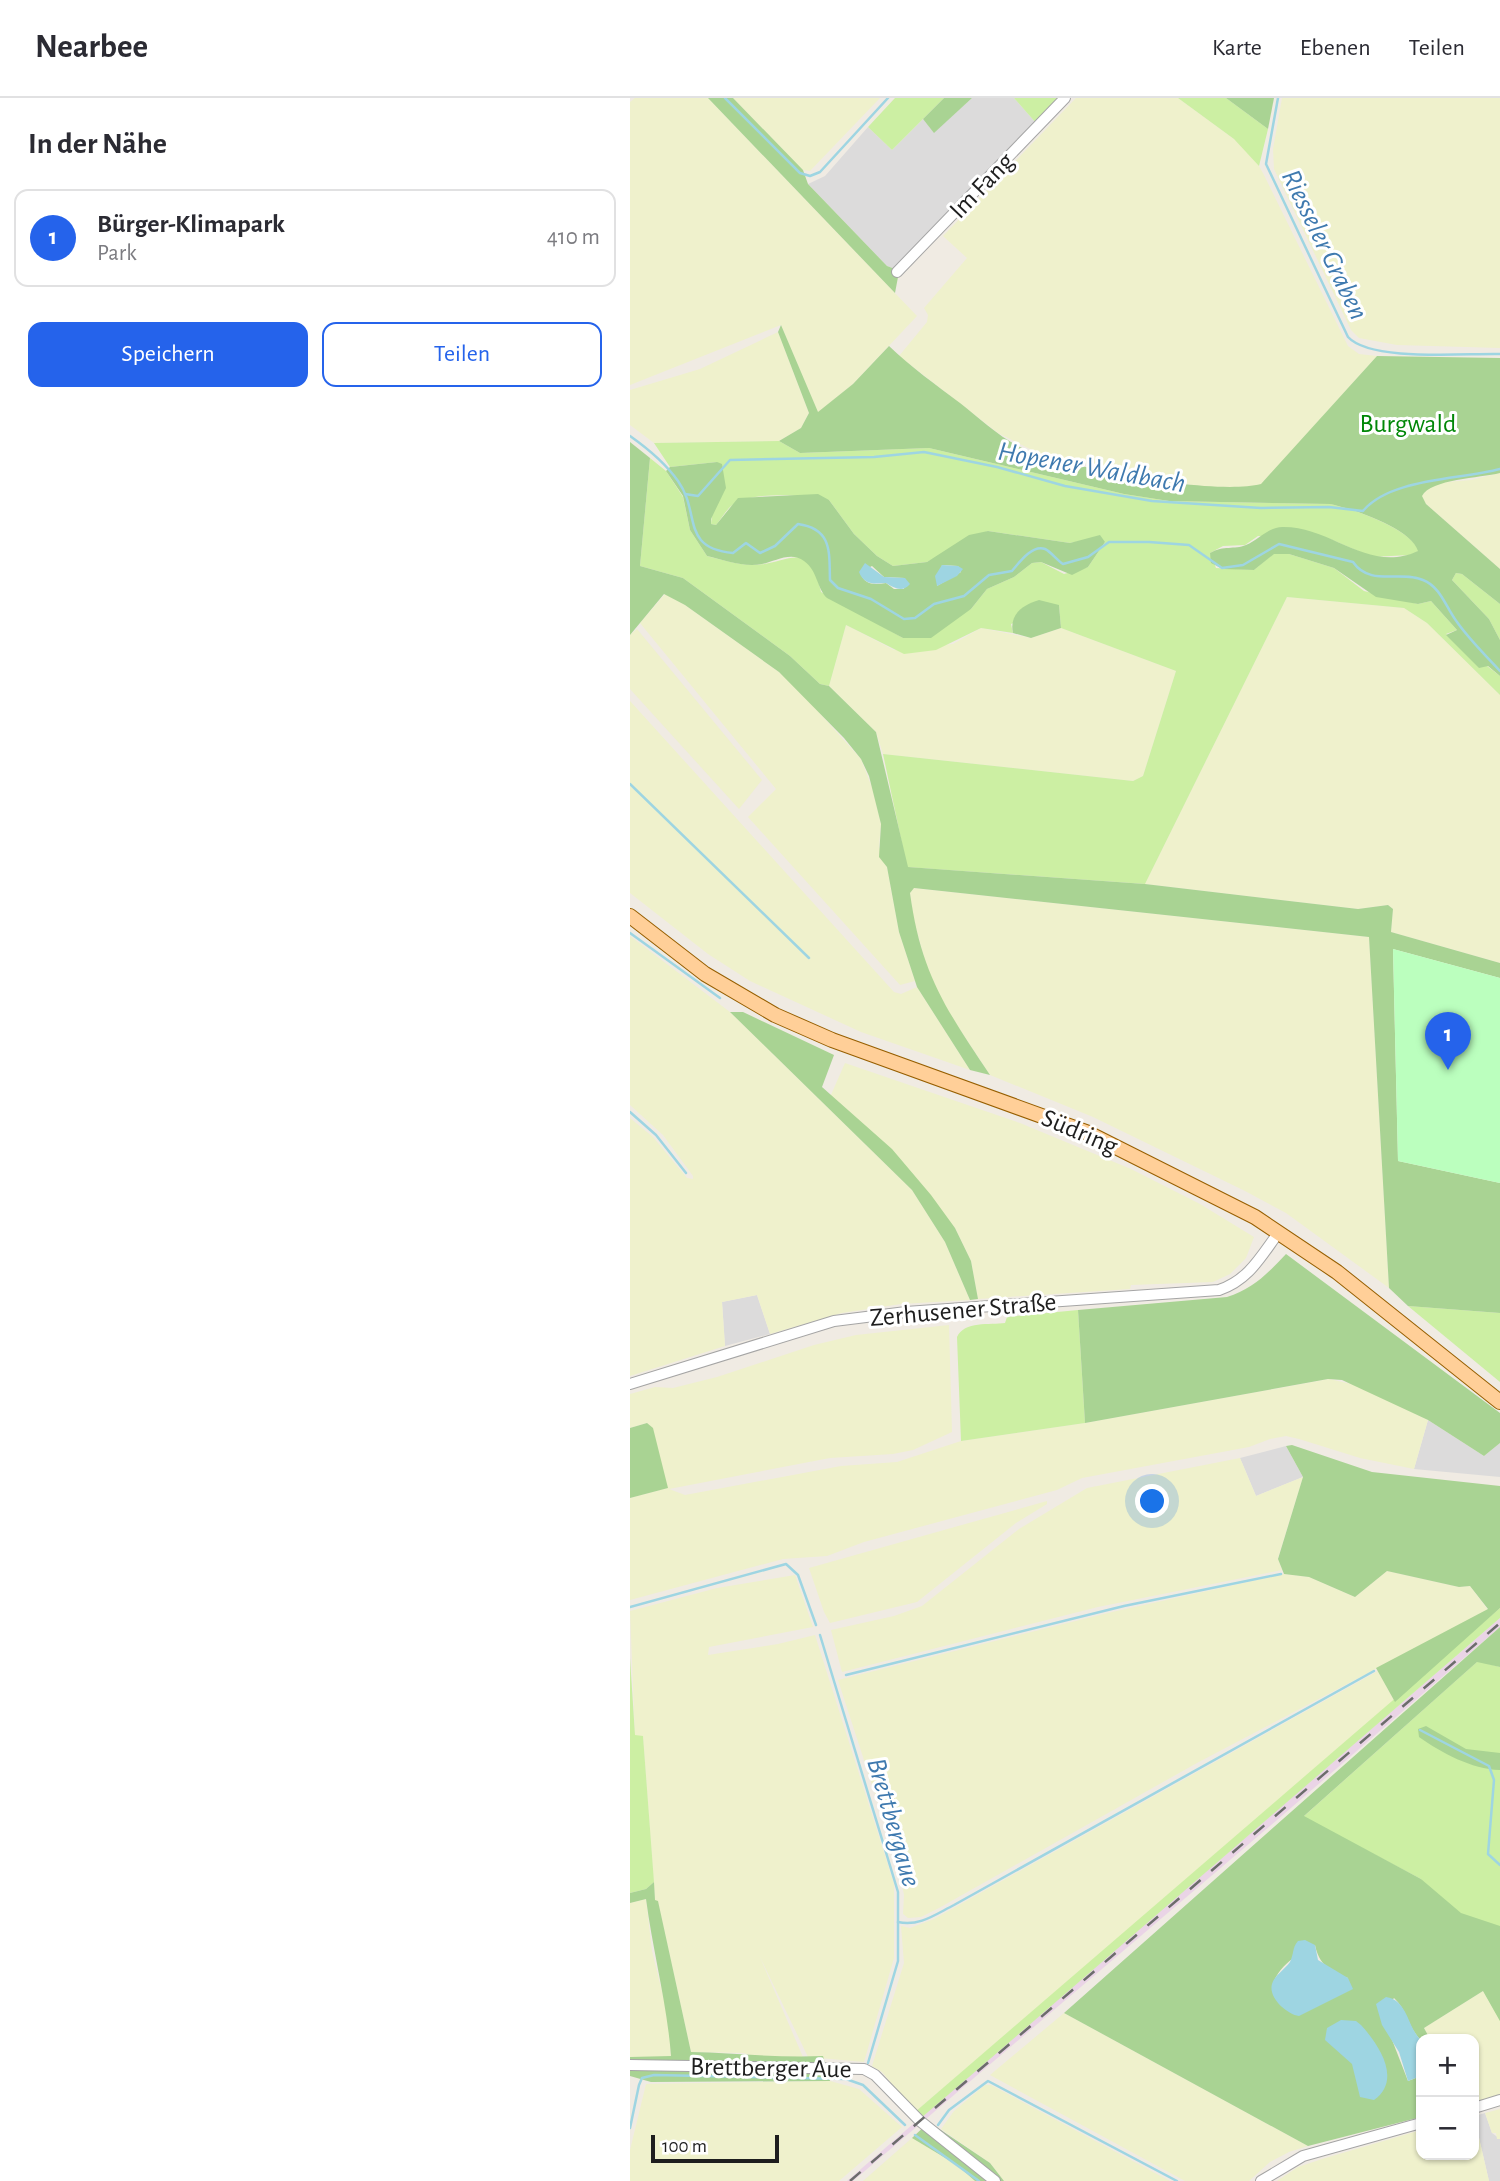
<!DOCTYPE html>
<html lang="de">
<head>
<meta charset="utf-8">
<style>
  body { margin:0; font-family:"Alegreya Sans",sans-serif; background:#f7f7f7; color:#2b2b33 }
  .controls { position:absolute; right:21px; bottom:21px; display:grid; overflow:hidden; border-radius:14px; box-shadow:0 2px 5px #0004 }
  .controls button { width:63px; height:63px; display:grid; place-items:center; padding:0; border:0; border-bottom:2px solid #e1e1e2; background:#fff; color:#2b2b33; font:35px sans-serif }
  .scale { position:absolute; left:21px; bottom:18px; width:128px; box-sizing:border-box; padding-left:7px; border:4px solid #1e1e1e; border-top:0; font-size:19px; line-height:24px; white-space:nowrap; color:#1e1e1e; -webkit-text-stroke:5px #fff; paint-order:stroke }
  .you { position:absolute; left:523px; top:1404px; width:24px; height:24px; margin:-18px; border:5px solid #fff; border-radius:50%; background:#1a73e8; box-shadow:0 0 0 10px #1a73e833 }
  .badge { display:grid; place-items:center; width:46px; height:46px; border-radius:50%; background:#2563eb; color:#fff; font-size:23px; font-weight:700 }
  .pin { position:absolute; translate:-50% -58px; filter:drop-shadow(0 2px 4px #0008) }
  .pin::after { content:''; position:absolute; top:37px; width:24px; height:21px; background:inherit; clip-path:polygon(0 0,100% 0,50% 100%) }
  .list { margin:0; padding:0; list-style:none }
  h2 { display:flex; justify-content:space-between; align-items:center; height:91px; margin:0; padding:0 28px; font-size:30px }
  h2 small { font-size:23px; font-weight:400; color:#7c7c81 }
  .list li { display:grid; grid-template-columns:46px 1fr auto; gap:21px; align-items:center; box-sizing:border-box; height:98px; margin:0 14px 14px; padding:0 14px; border:2px solid #e1e1e2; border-radius:14px }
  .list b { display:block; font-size:26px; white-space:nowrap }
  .list p { margin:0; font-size:23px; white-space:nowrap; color:#7c7c81 }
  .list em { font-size:23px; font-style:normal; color:#7c7c81 }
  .actions { display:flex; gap:14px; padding:21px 28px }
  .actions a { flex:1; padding:16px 0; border:2px solid #2563eb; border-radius:14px; text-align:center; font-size:24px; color:#2563eb }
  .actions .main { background:#2563eb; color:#fff }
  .map { position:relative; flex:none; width:870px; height:2083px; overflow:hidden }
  header { display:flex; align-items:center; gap:42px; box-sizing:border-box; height:98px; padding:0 35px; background:#fff; border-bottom:2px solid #e1e1e2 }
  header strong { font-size:33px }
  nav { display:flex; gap:38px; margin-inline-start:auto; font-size:24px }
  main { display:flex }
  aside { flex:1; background:#fff }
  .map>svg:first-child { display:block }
</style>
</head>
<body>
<header>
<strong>Nearbee</strong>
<nav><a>Karte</a><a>Ebenen</a><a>Teilen</a></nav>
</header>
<main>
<aside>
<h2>In der Nähe<small></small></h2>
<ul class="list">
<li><span class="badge">1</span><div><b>Bürger-Klimapark</b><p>Park</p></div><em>410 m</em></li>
</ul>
<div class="actions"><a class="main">Speichern</a><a>Teilen</a></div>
</aside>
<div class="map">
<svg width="870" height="2083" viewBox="0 0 870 2083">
  <rect width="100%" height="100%" fill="#f0ebe3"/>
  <g fill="#dcdbdb">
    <polygon points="342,0 384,0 406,25 265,171 257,168 178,86 195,78 238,29 262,52 293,21 304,34"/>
    <polygon points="127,1197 140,1236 95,1248 92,1204"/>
    <polygon points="798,1322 854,1358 870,1345 870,1379 784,1371"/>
    <polygon points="656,1348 673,1379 626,1398 610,1360"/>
    <polygon points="855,2015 862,2035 870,2041 870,2083 859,2083 844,2018"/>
  </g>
  <polygon fill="#ead4e6" points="870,1520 870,1529 654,1716 223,2083 217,2083"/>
  <g fill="#eff1cc">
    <polygon points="5,0 78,0 287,218 223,286 188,315 151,227 0,287 0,4"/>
    <polygon points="103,0 250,0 180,73 173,72"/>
    <polygon points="446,0 548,0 604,41 623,57 634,77 718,248 729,256 747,258 631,387 611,391 577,390 412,357 368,335 269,258 297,224 298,217 294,210 337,160 313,138"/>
    <polygon points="652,0 870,0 870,250 767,247 729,240 721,232 644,71 643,51"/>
    <polygon points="148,234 179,315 171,330 161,336 149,343 24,345 0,327 0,292 70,271"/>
    <polygon points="870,375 870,471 796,406 791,398 804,385 841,382"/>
    <polygon points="35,496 55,507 149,574 166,589 231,661 243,692 251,726 249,749 257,769 269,834 285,883 270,887 118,719 146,691 10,525"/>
    <polygon points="657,499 774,510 797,525 870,597 870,865 761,834 763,811 758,807 728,811 515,786"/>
    <polygon points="216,527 264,552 323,546 351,530 401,540 431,530 546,573 513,678 503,683 253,656 246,634 199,588"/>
    <polygon points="7,531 132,682 109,711 0,591 0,537"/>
    <polygon points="0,603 264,894 271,896 287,889 340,972 231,934 120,883 78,856 0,795"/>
    <polygon points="283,790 739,839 759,1190 656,1115 615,1093 463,1019 360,977 309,900 299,878 283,819 280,795"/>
    <polygon points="0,838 100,914 282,1092 315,1144 340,1202 271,1206 212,1215 140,1236 127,1197 92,1204 95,1248 0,1278 0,1020 23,1039 57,1080 63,1081 63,1078 33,1037 0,1007"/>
    <polygon points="215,965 390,1025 501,1071 570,1106 624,1139 616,1160 600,1176 583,1184 501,1187 500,1191 348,1201 341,1163 325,1130 200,999"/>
    <polygon points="319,1227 322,1334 283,1352 263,1356 200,1360 39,1391 55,1397 211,1368 267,1364 331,1343 455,1325 699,1281 726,1287 798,1322 784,1371 730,1360 669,1341 656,1338 640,1341 619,1349 452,1380 427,1392 234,1444 197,1458 153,1461 0,1502 0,1400 37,1390 17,1325 0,1330 0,1296 25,1289 43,1290 87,1279 184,1247 226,1237"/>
    <polygon points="610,1360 626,1398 673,1379 648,1460 652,1472 468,1509 212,1574 201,1532 264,1518 292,1508 389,1431 457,1390"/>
    <polygon points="417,1403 417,1406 386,1425 287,1504 200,1525 194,1514 179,1470"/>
    <polygon points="757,1473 829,1489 840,1488 858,1512 567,1665 309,1810 291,1819 278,1820 273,1816 274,1797 268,1767 208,1582 482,1514 654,1476 679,1479 725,1499"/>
    <polygon points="165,1477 183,1529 79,1549 78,1557 148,1546 185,1537 264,1786 264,1860 234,1964 178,1959 129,1857 173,1959 132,1960 113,1955 61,1954 28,1804 25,1802 13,1638 5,1638 0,1513 87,1490"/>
    <polygon points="748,1573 765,1604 285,2014 252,1974 242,1968 274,1865 271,1828 280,1830 304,1821"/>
    <polygon points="16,1801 22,1853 38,1918 41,1959 0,1959 0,1805"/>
    <polygon points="853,1893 870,1923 870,1997 844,2005 844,1941 800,1941 794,1930"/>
    <polygon points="434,1915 678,2048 659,2054 640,2064 619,2083 555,2083 360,1977"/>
    <polygon points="200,1983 229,1991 272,2029 209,2083 0,2083 0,2052 16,1986"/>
    <polygon points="355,1987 361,1987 540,2083 374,2083 360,2065 311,2031 324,2013"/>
    <polygon points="870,2011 870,2041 867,2041 866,2035 862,2035 855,2015"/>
    <polygon points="844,2018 859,2083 647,2083 668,2069 692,2061 791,2032 791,2057 844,2057"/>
    <polygon points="282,2040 327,2067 345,2083 233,2083"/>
  </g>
  <g fill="#ccefa3">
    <polygon points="265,0 314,0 262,52 238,29"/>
    <polygon points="384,0 430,0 406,25"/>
    <polygon points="548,0 596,0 638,31 629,68 604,41"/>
    <path d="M149 343 170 355 299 350 494 396 539 403 700 406C723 411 780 430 789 453L780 457 742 459 700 441 628 438 615 447 593 448 580 455 586 470 624 472 644 455 659 456 704 470 734 493 788 506 801 503 827 532 816 536 870 578V597L797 525 774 510 657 499 515 786 277 769 253 656 503 683 513 678 546 573 431 530 429 507 381 526 383 535 351 530 306 552 274 556 216 527 199 588 190 586 160 558 53 480 10 468 20 360 36 373 53 399 60 432 77 458C92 462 109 467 125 467 158 466 179 439 191 494L273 540 341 511 357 491 384 479 402 465 411 464 434 476 458 469 475 444 457 442 440 445 358 433 297 464 263 468 247 458 224 436 199 402C177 397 117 392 100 409 95 414 91 421 86 427L81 426 87 364 40 369 24 345Z"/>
    <polygon points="826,475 832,476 870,506 870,542 859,521 822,482"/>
    <polygon points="778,1208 870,1215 870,1284"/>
    <path d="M448 1212 455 1325 331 1343 327 1239C334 1223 360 1227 375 1225L377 1219Z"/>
    <polygon points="870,1510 870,1520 346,1973 291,2020 285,2014"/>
    <polygon points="0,1560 5,1637 13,1638 24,1784 16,1791 0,1795"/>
    <polygon points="848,1563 870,1569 870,1923 791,1781 673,1719"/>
  </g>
  <g fill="#a9d393" fill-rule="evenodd">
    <polygon points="78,0 103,0 173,72 178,86 257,168 265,171 268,179 265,195"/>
    <polygon points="314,0 342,0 304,35 293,21"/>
    <polygon points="596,0 644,0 638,31"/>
    <path d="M151 227 188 314 223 286 259 248C281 269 306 287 330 305 349 320 368 338 390 349 437 370 583 398 631 386L747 258 870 260V375C850 380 801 381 792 398L796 406 870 471V506L832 476 826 475 822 482 859 521 870 542V578L858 568 849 570 816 537 827 532 801 503 788 506 746 499 704 470 659 456H644L624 472 593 471 581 465 580 455C594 447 604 452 616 447 629 442 639 428 654 429 702 429 739 476 788 453 781 430 723 411 700 406L539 403 494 396 299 350 170 355 149 343 171 330 179 315 148 234Z"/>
    <path d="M0 344 20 360 10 468 53 480 160 558 190 586 199 588 246 634 278 769 515 786 728 811 758 807 763 811 761 834 870 865V880L763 851 768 1063 870 1085V1215L778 1208 759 1190 739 839 284 790 280 795C291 876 316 911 360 977L340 972 287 889 269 834 257 769 249 759 251 726 239 678 231 661 214 640 149 574 55 507 34 496 0 537Z"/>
    <path d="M87 364 92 366 96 390 81 421V426L86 427 108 400 188 396 199 402 224 436 247 458 263 468 297 464 339 437 358 433 440 445 470 437 475 444 458 469 442 477 411 464 402 465 384 479 357 491 341 511 301 540H273L197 500C186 489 188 473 174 463 161 453 146 463 132 466 115 470 94 462 77 458L60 432 53 398 36 373 40 369ZM312 467 328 468 331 474 307 488ZM242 468 254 479 275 480 274 491H264L256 485C244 487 234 487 230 474Z"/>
    <path d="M409 502 429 507 431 530 401 540 383 535C379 517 392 507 409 502Z"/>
    <polygon points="100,914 113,914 204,957 192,989 262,1051 301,1097 325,1130 341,1163 348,1201 340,1202 315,1144 282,1092"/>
    <path d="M656 1156 870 1315V1345L854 1358 798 1322 712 1282 698 1281 455 1325 448 1212 597 1199C623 1191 638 1175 656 1156Z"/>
    <polygon points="17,1325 23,1330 38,1390 0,1400 0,1330"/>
    <polygon points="662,1347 742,1374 870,1388 870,1510 765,1604 746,1570 858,1511 840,1488 829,1489 757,1473 725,1499 679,1479 654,1476 648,1461 673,1379 656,1348"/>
    <path d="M870 1529V1569L847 1564 674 1718 791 1781 831 1815 870 1828V1923L853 1893 794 1930 800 1941 791 1942C778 1930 778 1913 764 1900L752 1916 778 1983 791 1978V2019L678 2048 434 1915ZM685 1847C689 1866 699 1873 718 1880L642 1894C642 1872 668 1855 685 1847Z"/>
    <path d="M796 1628 836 1651 870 1655V1672C841 1671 812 1655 789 1639L788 1631Z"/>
    <path d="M24 1784 25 1802 28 1803 61 1954C106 1955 148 1960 193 1958L200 1983 21 1984 0 1978V1959L41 1958C37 1905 23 1854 16 1801L0 1805V1795L16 1791Z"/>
    <polygon points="299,2024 360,2065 374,2083 345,2083 327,2067 282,2040"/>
  </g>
  <polygon fill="#bbffbe" points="763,851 870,880 870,1085 768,1063"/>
  <g fill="#9ed5e2">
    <path d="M235 465 254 479 275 480 280 486C273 495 264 490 256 485 244 486 234 487 229 474Z"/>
    <polygon points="312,467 328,468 333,471 327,478 307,488 305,478"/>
    <path d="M675 1842 685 1847 688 1862 718 1880 723 1891 669 1918C657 1916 638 1900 642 1886 644 1878 655 1871 660 1864 664 1856 662 1850 668 1843Z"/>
    <path d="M756 1899C778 1902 777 1929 791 1942V1978L778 1983 769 1954 752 1927 746 1906Z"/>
    <path d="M711 1922 726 1923 731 1927C750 1948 772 1982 744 2002L730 1999 722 1966 695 1942 697 1930Z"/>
  </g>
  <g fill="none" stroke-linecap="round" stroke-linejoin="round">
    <g stroke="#9ed5e2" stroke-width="2.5">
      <polyline points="95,0 170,75 180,78 190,74 258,0"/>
      <path d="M648 0 636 66 718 239C741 264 835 255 870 256"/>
      <path d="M0 338C17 350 36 366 48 383 71 415 50 450 103 455L116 445 130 455 145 448 168 426C203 431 199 455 200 482L208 490 241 501 274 521 285 520 304 506 334 498 359 477 382 473C388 466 402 446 415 451 420 453 427 462 433 466L458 459 479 444H519L559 447 592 470 613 467 649 446 723 464C740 489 771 472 793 482 811 489 816 510 827 524 839 541 855 557 870 573"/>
      <path d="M55 396 68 398 100 362 244 359 294 354 367 369 435 388 522 403 631 410 699 409 733 413C760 380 830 382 870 371"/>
      <polyline points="0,686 179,860"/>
      <polyline points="0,835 90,900"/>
      <polyline points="0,1014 26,1037 56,1075"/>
      <polyline points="0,1509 156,1466 168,1477 186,1527"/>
      <polyline points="190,1537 268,1794 268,1863 238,1965"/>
      <polyline points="216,1577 494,1508 651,1476"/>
      <polyline points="790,1632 859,1668 864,1682 858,1756 870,1767"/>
      <path d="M268 1824C289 1829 306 1816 324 1807L744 1573"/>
      <polyline points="308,2027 319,2012 358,1983 547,2083"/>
      <polyline points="0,2030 9,1987 12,1980 24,1977 216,1981 233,1987 275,2027"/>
      <polyline points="285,2037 349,2083"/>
    </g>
    <defs>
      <g id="minor">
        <polyline points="267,174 435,0"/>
        <path d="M0 1286 204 1223 276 1214 589 1192C619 1182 631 1158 649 1134"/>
        <polyline points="0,1967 234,1971 245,1977 290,2023 365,2083"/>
        <polyline points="844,2010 870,2002"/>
        <polyline points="631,2083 673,2058 791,2025"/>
      </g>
      <polyline id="major" points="0,818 75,876 145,917 202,942 456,1034 625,1119 707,1174 870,1304"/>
    </defs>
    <use href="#minor" stroke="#a5a5a5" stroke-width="12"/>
    <use href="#major" stroke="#975f00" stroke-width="16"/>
    <use href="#minor" stroke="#fff" stroke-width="10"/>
    <use href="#major" stroke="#ffcf98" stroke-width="14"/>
    <polyline stroke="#6c6c6c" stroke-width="2.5" stroke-dasharray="14 14" stroke-linecap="butt" points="220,2083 870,1525"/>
  </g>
  <g text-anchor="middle" stroke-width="6" stroke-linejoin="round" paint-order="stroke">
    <g font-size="26" fill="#1e1e1e" stroke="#fff">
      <text transform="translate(351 87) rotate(-46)" y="9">Im Fang</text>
      <text transform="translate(450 1033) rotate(23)" y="9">Südring</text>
      <text transform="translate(333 1211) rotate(-5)" y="9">Zerhusener Straße</text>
      <text transform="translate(141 1969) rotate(1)" y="9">Brettberger Aue</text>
    </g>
    <g font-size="26" fill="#018707" stroke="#fff">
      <text x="778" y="334">Burgwald</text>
    </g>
    <g font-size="28" font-style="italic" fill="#3f7aaf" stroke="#fff">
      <text transform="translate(696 146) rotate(64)" y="10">Riesseler Graben</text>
      <text transform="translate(462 368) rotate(10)" y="10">Hopener Waldbach</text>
      <text transform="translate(265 1724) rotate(74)" y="10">Brettbergaue</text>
    </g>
  </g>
</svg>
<div class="controls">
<button>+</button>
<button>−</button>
</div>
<div class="scale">100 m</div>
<div class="you"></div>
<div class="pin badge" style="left:818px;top:972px">1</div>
</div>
</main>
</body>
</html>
